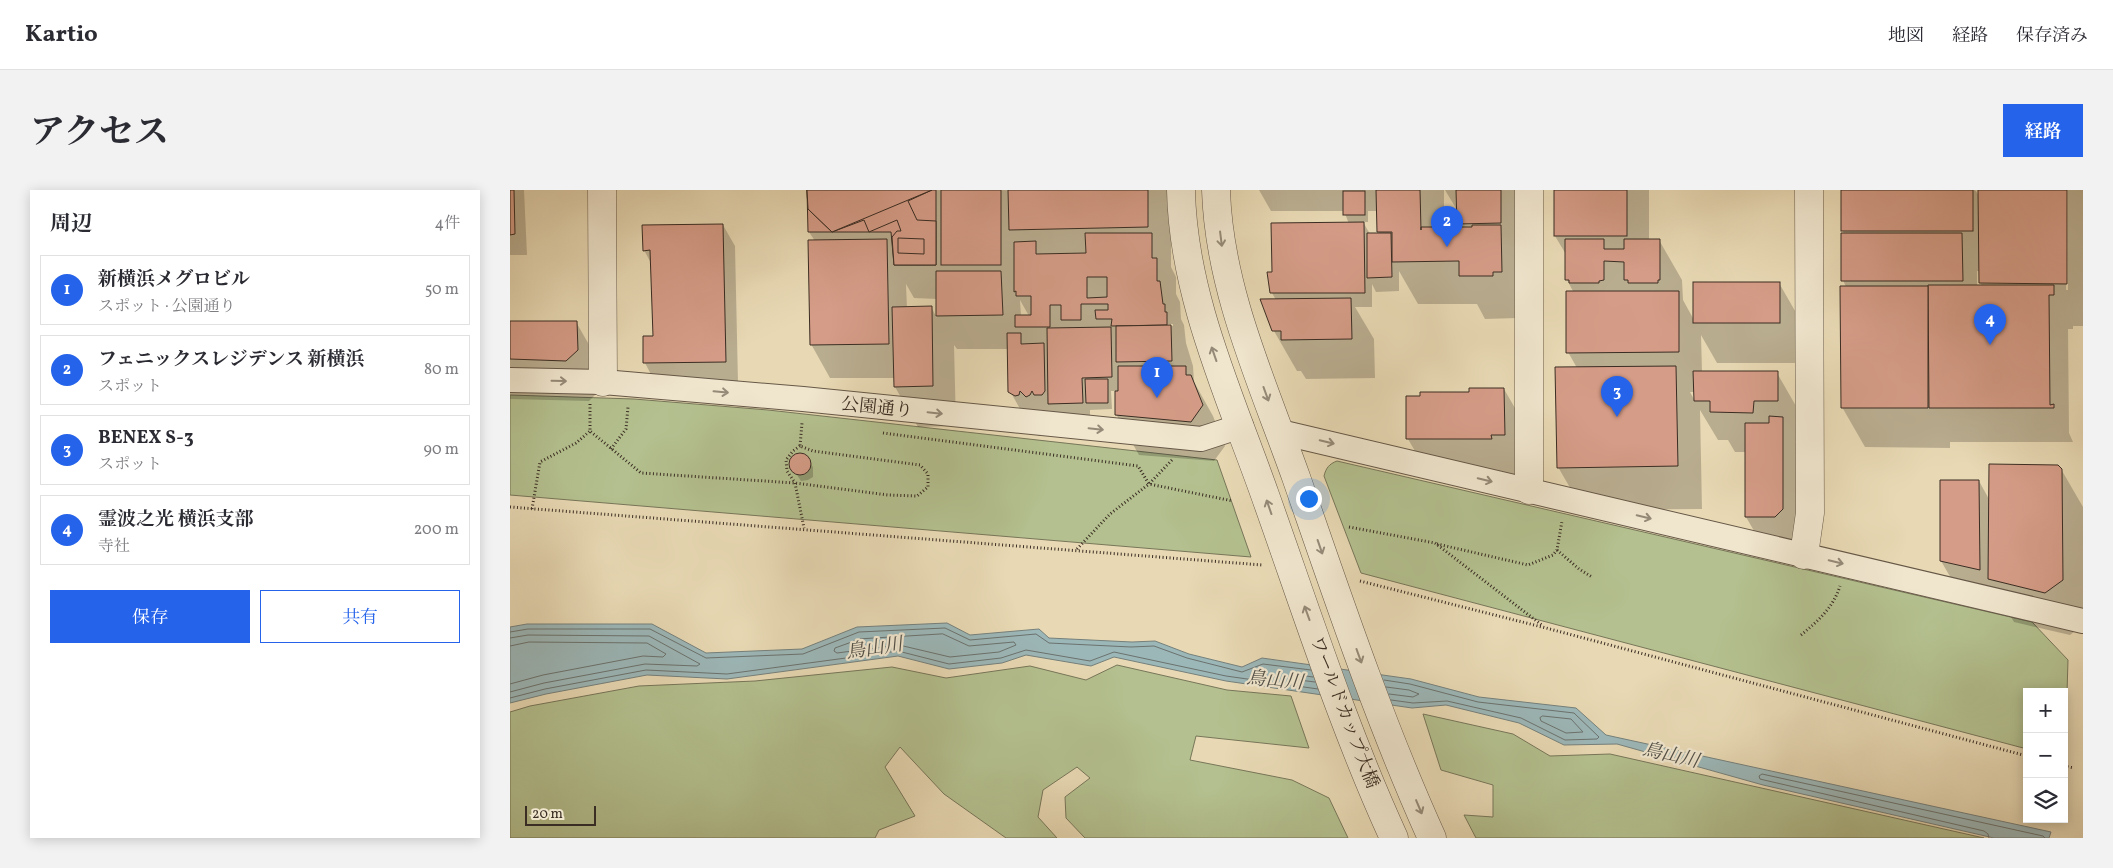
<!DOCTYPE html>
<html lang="ja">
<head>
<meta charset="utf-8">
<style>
  body { margin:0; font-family:Vollkorn,"Noto Serif JP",serif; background:#f2f2f3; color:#2b2b33 }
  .controls { position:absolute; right:15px; bottom:15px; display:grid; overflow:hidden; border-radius:0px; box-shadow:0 2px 12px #0003 }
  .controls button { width:45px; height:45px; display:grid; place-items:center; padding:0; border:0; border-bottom:1px solid #e1e1e2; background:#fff; color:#2b2b33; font:25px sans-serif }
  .scale { position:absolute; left:15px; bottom:12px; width:71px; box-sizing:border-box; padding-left:5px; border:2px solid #3a2d23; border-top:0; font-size:14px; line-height:18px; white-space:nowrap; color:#3a2d23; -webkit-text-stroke:4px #f0e6ce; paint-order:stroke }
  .you { position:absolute; left:798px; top:308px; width:18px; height:18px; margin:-12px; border:4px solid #fff; border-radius:50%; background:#1a73e8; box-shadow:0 0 0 8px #1a73e833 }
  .badge { display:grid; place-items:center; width:32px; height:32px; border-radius:50%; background:#2563eb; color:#fff; font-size:16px; font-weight:700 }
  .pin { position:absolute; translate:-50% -41px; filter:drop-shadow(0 1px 2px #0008) }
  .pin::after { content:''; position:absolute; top:26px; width:18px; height:15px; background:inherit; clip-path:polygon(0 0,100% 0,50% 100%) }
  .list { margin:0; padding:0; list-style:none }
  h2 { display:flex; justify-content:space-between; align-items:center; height:65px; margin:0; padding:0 20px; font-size:21px }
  h2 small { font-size:16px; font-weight:400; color:#7c7c81 }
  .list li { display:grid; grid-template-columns:32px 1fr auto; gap:15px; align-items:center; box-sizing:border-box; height:70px; margin:0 10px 10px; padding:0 10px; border:1px solid #e1e1e2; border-radius:0px }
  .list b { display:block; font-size:19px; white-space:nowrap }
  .list p { margin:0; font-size:16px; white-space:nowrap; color:#7c7c81 }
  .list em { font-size:16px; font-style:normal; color:#7c7c81 }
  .actions { display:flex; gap:10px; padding:15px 20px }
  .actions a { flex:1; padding:11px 0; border:1px solid #2563eb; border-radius:0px; text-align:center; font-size:18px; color:#2563eb }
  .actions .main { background:#2563eb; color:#fff }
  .icon { flex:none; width:28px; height:28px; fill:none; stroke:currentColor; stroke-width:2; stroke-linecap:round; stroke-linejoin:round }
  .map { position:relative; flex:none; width:1573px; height:648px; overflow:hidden; border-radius:0px }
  header { display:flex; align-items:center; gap:30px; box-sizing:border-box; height:70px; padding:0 25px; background:#fff; border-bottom:1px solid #e1e1e2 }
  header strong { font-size:24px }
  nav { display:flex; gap:28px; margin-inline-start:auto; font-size:18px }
  .intro { display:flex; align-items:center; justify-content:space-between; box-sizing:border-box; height:120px; padding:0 30px }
  h1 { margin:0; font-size:35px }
  .button { padding:12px 22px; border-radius:0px; background:#2563eb; color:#fff; font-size:18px; font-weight:700 }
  main { display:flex; gap:30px; padding:0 30px }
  aside { flex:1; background:#fff; border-radius:0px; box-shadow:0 2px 12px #0003 }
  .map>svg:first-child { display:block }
</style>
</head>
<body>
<header>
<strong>Kartio</strong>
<nav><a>地図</a><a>経路</a><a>保存済み</a></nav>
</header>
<div class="intro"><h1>アクセス</h1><a class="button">経路</a></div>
<main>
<aside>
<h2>周辺<small>4件</small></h2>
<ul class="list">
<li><span class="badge">1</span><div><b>新横浜メグロビル</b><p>スポット · 公園通り</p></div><em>50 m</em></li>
<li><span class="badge">2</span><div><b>フェニックスレジデンス 新横浜</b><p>スポット</p></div><em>80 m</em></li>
<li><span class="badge">3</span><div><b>BENEX S-3</b><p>スポット</p></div><em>90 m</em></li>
<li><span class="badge">4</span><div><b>霊波之光 横浜支部</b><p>寺社</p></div><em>200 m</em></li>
</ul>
<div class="actions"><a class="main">保存</a><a>共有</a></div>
</aside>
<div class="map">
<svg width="1573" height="648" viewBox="0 0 1573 648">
  <rect width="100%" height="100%" fill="#e8d9b4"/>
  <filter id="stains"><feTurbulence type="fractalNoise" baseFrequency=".004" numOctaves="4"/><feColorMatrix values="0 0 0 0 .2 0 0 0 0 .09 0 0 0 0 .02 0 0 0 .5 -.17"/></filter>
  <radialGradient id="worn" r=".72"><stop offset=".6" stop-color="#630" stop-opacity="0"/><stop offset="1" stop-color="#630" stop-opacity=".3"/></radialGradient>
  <g fill="#b4c08f" stroke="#777659">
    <polygon points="0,205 124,209 258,220 707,270 741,367 0,305"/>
    <path d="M827 271 1522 432 1558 470 1555 569 1554 502H1517V559L851 383 814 286C816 278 819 274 827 271Z"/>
    <polygon points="607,475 717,500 781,506 799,558 686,546 680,570 782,590 819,608 838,648 575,648 556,628 555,607 580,588 567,577 533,600 528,627 547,648 496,648 434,604 390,557 375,577 405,626 369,640 365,648 0,648 0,522 20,516 129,496 245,491 382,477 436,488 520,476 576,490"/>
    <polygon points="913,524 1003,544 1040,566 1100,564 1474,648 966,648 954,625 983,627 983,595 931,580"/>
  </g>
  <polygon fill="#9cb7b8" stroke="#75807c" points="437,433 460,445 529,439 539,448 622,452 645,451 679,464 732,477 752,468 901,489 969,507 1066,518 1096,545 1541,642 1539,648 1484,648 1253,595 1107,554 1054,555 1009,533 936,515 902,518 716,491 604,467 581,476 516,465 492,473 439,479 388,466 217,489 137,485 36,504 0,513 0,437 17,434 142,434 196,463 292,459 347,437"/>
  <g fill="#0003" fill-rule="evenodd">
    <polygon points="0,0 14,0 17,65 0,65"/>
    <path d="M299 0H661V77L666 87V104L670 112 671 129 674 135 676 153 683 176 684 192 703 226 715 256 704 271 629 265 606 224V201H601L602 219 580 220V227L543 245 540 246 533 240 531 245 529 246 523 242 500 201 499 159H447L444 155 446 236 408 237 385 197V188H320L301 154 305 51 299 42ZM396 94 404 108 427 109V128L421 117 397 118ZM510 110 519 126H511ZM621 134H663V136L621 137Z"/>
    <path d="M749 0H934V41H950L947 20 935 0H1013L1007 128 975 129 967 114H908L889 81V101L866 102 862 94V117H845L864 149 865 188 796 189 791 181H787L764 141 766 110 762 103 839 34 834 21H761ZM858 21H868L869 44H860L853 32H858Z"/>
    <path d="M1045 0H1139V50H1149L1172 90 1173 110 1184 130 1269 93 1292 133V173H1207L1191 145 1192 182 1267 183 1290 223V251H1285L1297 271 1290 370H1261L1236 327V262H1225L1218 250H1208L1190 220 1192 319 1073 320 1048 277 1067 178 1058 162 1064 103 1057 90V66L1045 46ZM1180 202H1185V211Z"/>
    <path d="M1333 0H1465L1470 7V0H1556V100H1558V0H1573V136H1563V139H1558L1559 243 1563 252H1440V258L1355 257 1332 217 1336 97 1333 90 1334 44 1333 41ZM1467 81H1470V93L1472 96H1467Z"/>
    <polygon points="213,35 225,56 228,192 146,194 135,173 144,147 142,75 134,60"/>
    <polygon points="0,132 66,132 89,172 90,200 79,211 0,209"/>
    <polygon points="994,199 1017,239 1017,284 1004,284 1004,288 921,289 898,249 897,208"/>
    <polygon points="288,264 294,265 303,277 303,287 298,290 291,291 281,276 281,271"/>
    <polygon points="1551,279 1573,317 1573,435 1560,445 1504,432 1493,414 1456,414 1431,371 1469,291 1480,311"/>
  </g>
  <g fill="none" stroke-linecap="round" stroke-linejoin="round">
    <g stroke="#6b726e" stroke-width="1">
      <polyline points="0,442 18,439 140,439 196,468 293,464 349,442 435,438 460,450 526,444 539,453 621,457 644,456 677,468 732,482 753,474 801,480"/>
      <polygon points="433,444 459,456 504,452 506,455 489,462 440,467 389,455 327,463 324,461 325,458 350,449"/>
      <polyline points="0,448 18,445 139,446 190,474 187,476 135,474 34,493 0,502"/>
      <polyline points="0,456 19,452 137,453 156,464 153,467 133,466 33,485 0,494"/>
      <polyline points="803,487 782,484 779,486 781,489 805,492"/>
      <polyline points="874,490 900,494 968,512 1064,523 1089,547 1087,549 1055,550 1011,528 937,511 903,513 881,510"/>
      <polyline points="876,497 899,500 909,504 903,507 879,504"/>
      <polyline points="0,508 35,499 136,480 217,484 388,461 439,474 491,468 516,460 580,471 604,462 716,486 808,499"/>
      <polygon points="1033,526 1061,529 1073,542 1056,543 1031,531 1030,528"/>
      <polyline points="1479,648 1478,644 1474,641 1254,590 1250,589 1249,586 1252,584 1533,646 1535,648"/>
    </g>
  </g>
  <g fill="#d59c87" stroke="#3a2d23" fill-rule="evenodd">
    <polygon points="0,0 4,0 5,44 0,45"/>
    <polygon points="297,0 426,0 426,75 384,75 381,42 298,42"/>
    <polygon points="297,0 422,0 398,11 407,30 426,31 426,75 384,75 382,47 387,41 391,41 387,30 359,42 354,30 322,42 298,19"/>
    <polygon points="297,0 422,0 322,42 298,19"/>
    <rect x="431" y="0" width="60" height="75"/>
    <polygon points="498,0 638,0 638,37 499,40"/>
    <polygon points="866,0 910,0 911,40 911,37 925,37 926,40 949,40 949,37 962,37 962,35 991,35 992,82 983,82 983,86 949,86 949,71 882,72 882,42 867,42"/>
    <polygon points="946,0 991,0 991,33 947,34"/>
    <rect x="1044" y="0" width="73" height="46"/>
    <rect x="1331" y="0" width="132" height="41"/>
    <polygon points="1468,0 1557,0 1557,94 1469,93"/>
    <rect x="833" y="1" width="22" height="24"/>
    <polygon points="854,32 855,103 760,103 757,82 762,82 761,33"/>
    <polygon points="213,34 216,172 133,173 133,146 143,146 140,60 133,61 132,35"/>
    <path d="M575 43H642V68H647V91H650L653 114H655V122H657V135L601 136 602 129H586L585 120H598V114H571V130H551V115H540V137H505V125H521V106H506V101L504 102V52L526 51V64L576 63ZM577 87H597V107L577 108Z"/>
    <polygon points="857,43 881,43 882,87 857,88"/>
    <polygon points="1331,43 1452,43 1453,91 1331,91"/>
    <polygon points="388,48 414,49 414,64 388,63"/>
    <polygon points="377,49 379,154 300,155 298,50"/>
    <polygon points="1055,49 1094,49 1094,59 1114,59 1114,49 1150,49 1150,90 1148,90 1148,93 1118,93 1118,90 1114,90 1114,72 1094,71 1094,90 1089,91 1089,93 1059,93 1059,90 1055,90"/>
    <polygon points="426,81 491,81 493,125 426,126"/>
    <rect x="1183" y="92" width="87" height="41"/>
    <polygon points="1418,95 1544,95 1544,105 1539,105 1540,215 1544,214 1544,218 1419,218"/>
    <polygon points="1330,96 1418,96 1418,218 1331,218"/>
    <polygon points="1056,101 1169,101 1169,162 1056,163"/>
    <polygon points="841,108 842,149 771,150 771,141 762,141 750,109"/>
    <polygon points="422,116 423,196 384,197 382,117"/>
    <polygon points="0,131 67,131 68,160 56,171 0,169"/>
    <polygon points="661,135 662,171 606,172 606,136"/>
    <polygon points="601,137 602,187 572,188 573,213 538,214 537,138"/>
    <polygon points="497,143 511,143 511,154 534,153 535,201 532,205 524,205 522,201 520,205 516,207 510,201 509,205 505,206 498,202"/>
    <polygon points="608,176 676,176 676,185 681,185 693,215 681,232 605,225 605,201 608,201"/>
    <polygon points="1166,176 1168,276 1047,278 1045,177"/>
    <polygon points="1183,181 1268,181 1268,211 1244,211 1243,223 1200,222 1200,211 1184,211"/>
    <polygon points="575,189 598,189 598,213 576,213"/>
    <polygon points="959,198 994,198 995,245 981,245 982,249 896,249 896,206 910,206 910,202 959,202"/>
    <polygon points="1259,226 1273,227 1273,319 1265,327 1235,327 1235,233 1259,233"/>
    <circle cx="290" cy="274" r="11"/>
    <polygon points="1479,274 1548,275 1552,279 1553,390 1535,403 1478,389"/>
    <polygon points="1430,290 1469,290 1470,380 1430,371"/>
  </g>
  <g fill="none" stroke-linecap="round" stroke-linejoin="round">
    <defs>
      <g id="minor">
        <polyline points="0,190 93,192 293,209 691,249 731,236"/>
        <polyline points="770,242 1573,431"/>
      </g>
      <g id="tertiary">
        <polyline points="92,0 93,192"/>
        <path d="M671 0C673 106 720 206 755 305 796 420 833 537 884 648"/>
        <path d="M706 0C709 100 753 194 786 287 828 408 869 531 922 648"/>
        <polyline points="1019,300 1019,0"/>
        <polyline points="1294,365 1300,323 1299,0"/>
      </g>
    </defs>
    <use href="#minor" stroke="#665847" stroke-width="26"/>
    <use href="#tertiary" stroke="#665847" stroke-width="29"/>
    <g stroke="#3a2d23" stroke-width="3" stroke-dasharray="1 2.5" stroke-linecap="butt">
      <polyline points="80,214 80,241 131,283 285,293 378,305 407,306 418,297 418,284 410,275 303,261 290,256 292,233"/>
      <polyline points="373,243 628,276 639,294 723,311"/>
      <polyline points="290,256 283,261 276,270 277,281 285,293 294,338"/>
      <polyline points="101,259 116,239 118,217"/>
      <polyline points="0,317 752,375"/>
      <polyline points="22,319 30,272 66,253 80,241"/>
      <polyline points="839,337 925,353 1033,436"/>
      <polyline points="927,354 1018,375 1043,365 1047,360 1052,331"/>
      <polyline points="567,359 600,324 639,294 662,270"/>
      <polyline points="1047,360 1069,379 1082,387"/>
      <polyline points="850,391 1036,438 1517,566"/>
      <path d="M1291 445C1308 431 1323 418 1330 396"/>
      <polyline points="1554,576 1564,578"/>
    </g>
    <use href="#minor" stroke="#f0e6ce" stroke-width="24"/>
    <use href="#tertiary" stroke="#f0e6ce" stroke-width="28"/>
  </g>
  <defs><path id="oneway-shaft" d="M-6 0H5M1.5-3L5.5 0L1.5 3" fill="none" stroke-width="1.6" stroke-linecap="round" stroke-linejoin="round" transform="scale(1.25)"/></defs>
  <g stroke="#958a78">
    <use href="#oneway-shaft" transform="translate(711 49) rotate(83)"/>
    <use href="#oneway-shaft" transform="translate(704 164) rotate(-109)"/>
    <use href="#oneway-shaft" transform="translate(49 191) rotate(1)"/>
    <use href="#oneway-shaft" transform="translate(211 202) rotate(5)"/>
    <use href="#oneway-shaft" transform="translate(756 204) rotate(70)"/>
    <use href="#oneway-shaft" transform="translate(425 223) rotate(6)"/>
    <use href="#oneway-shaft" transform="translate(586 239) rotate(6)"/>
    <use href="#oneway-shaft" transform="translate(817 252) rotate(13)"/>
    <use href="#oneway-shaft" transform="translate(975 290) rotate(13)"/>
    <use href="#oneway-shaft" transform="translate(759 317) rotate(-109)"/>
    <use href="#oneway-shaft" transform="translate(1134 327) rotate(13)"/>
    <use href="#oneway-shaft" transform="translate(810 357) rotate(71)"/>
    <use href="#oneway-shaft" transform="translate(1326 372) rotate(13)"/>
    <use href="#oneway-shaft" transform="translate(797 423) rotate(-110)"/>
    <use href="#oneway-shaft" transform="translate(849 466) rotate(70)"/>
    <use href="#oneway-shaft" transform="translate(909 617) rotate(67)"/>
  </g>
  <g text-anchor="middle" stroke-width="4.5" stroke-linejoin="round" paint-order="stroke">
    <g font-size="18" fill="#3a2d23" stroke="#f0e6ce">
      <text transform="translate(367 217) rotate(6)" y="6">公園通り</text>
      <text transform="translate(835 522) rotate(69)" y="6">ワールドカップ大橋</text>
    </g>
    <g font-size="19" font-style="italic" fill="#525048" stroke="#f0e6ce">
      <text transform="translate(364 457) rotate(-9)" y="7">鳥山川</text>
      <text transform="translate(765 489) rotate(5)" y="7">鳥山川</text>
      <text transform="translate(1161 564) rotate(13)" y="7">鳥山川</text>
    </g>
  </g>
  <rect width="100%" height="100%" filter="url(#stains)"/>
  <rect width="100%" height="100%" fill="url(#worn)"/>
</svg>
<div class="controls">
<button>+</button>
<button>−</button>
<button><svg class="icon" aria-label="layers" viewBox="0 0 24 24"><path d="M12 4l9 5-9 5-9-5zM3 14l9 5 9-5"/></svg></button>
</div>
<div class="scale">20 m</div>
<div class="you"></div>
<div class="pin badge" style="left:647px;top:208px">1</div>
<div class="pin badge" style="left:937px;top:57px">2</div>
<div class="pin badge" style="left:1107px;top:227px">3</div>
<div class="pin badge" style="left:1480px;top:155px">4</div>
</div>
</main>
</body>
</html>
